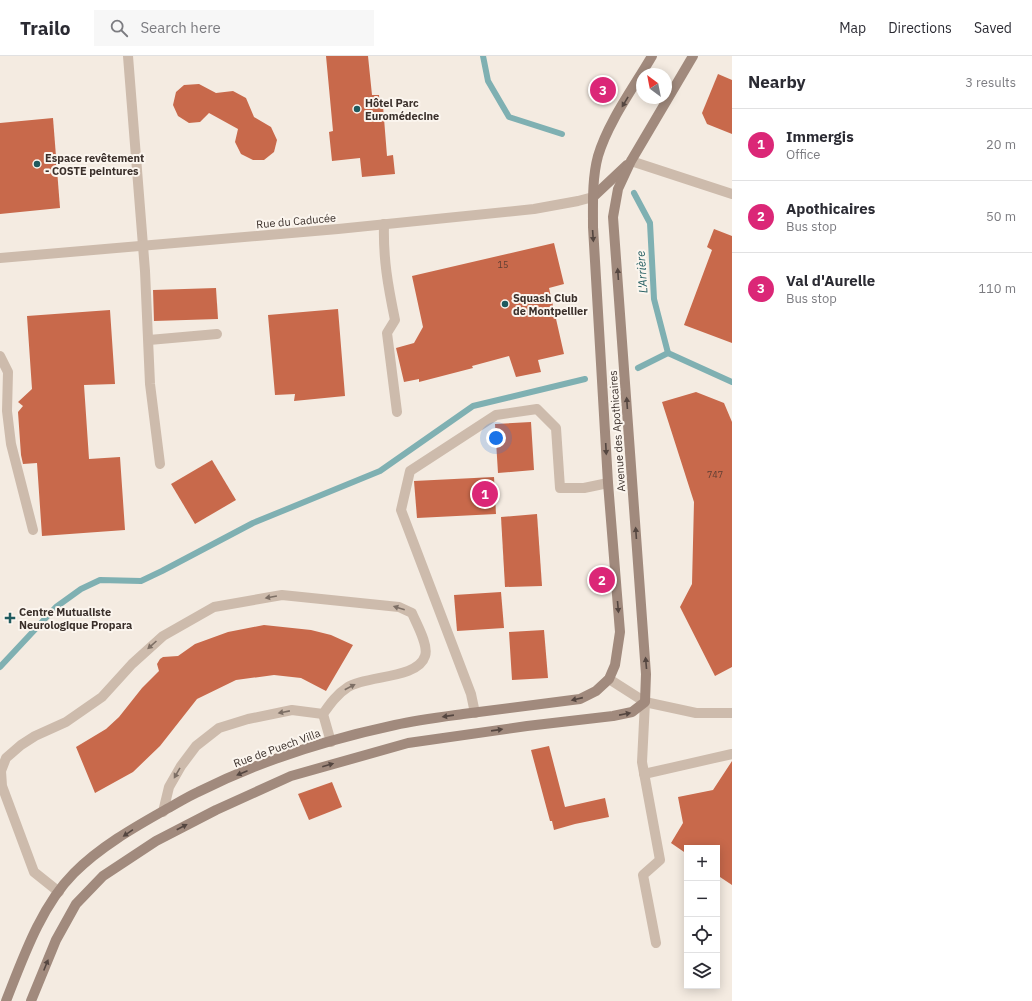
<!DOCTYPE html>
<html lang="en">
<head>
<meta charset="utf-8">
<style>
  body { margin:0; font-family:"IBM Plex Sans",sans-serif; background:#f7f7f7; color:#2b2b33 }
  .controls { position:absolute; right:12px; bottom:12px; display:grid; overflow:hidden; border-radius:0px; box-shadow:0 2px 10px #0003 }
  .controls button { width:36px; height:36px; display:grid; place-items:center; padding:0; border:0; border-bottom:1px solid #e1e1e2; background:#fff; color:#2b2b33; font:20px sans-serif }
  .compass { position:absolute; left:636px; top:12px; width:36px; height:36px; border-radius:50%; background:#fff; box-shadow:0 2px 10px #0003; rotate:328deg }
  .you { position:absolute; left:496px; top:382px; width:14px; height:14px; margin:-10px; border:3px solid #fff; border-radius:50%; background:#1a73e8; box-shadow:0 0 0 6px #1a73e833 }
  .badge { display:grid; place-items:center; width:26px; height:26px; border-radius:50%; background:#db2777; color:#fff; font-size:13px; font-weight:700 }
  .pin { position:absolute; translate:-50% -50%; border:2px solid #fff; box-shadow:0 1px 4px #0006 }
  .list { margin:0; padding:0; list-style:none }
  h2 { display:flex; justify-content:space-between; align-items:center; height:52px; margin:0; padding:0 16px; font-size:17px }
  h2 small { font-size:13px; font-weight:400; color:#7c7c81 }
  .list li { display:grid; grid-template-columns:26px 1fr auto; gap:12px; align-items:center; box-sizing:border-box; height:72px; padding:0 16px; border-top:1px solid #e1e1e2 }
  .list b { display:block; font-size:15px; white-space:nowrap }
  .list p { margin:0; font-size:13px; white-space:nowrap; color:#7c7c81 }
  .list em { font-size:13px; font-style:normal; color:#7c7c81 }
  .icon { flex:none; width:22px; height:22px; fill:none; stroke:currentColor; stroke-width:2; stroke-linecap:round; stroke-linejoin:round }
  .map { position:relative; flex:none; width:732px; height:945px; overflow:hidden }
  header { display:flex; align-items:center; gap:24px; box-sizing:border-box; height:56px; padding:0 20px; background:#fff; border-bottom:1px solid #e1e1e2 }
  header strong { font-size:19px }
  nav { display:flex; gap:22px; margin-inline-start:auto; font-size:14px }
  .search { width:280px; height:36px; background:#f7f7f7; display:flex; align-items:center; gap:10px; box-sizing:border-box; padding:0 14px; border-radius:0px; color:#7c7c81; font-size:15px }
  main { display:flex }
  aside { flex:1; background:#fff }
  .map>svg:first-child { display:block }
</style>
</head>
<body>
<header>
<strong>Trailo</strong>
<div class="search"><svg class="icon" aria-label="search" viewBox="0 0 24 24"><circle cx="10" cy="10" r="6"/><path d="M15 15l6 6"/></svg>Search here</div>
<nav><a>Map</a><a>Directions</a><a>Saved</a></nav>
</header>
<main>
<div class="map">
<svg width="732" height="945" viewBox="0 0 732 945">
  <rect width="100%" height="100%" fill="#f4ebe1"/>
  <g fill="none" stroke-linecap="round" stroke-linejoin="round">
    <g stroke="#7fb0b2" stroke-width="6">
      <polyline points="483,0 488,25 509,61 562,78"/>
      <polyline points="634,137 650,167 654,243 668,297"/>
      <polyline points="668,297 732,326"/>
      <polyline points="638,312 668,297"/>
      <polyline points="0,611 56,551 81,533 100,524 141,525 162,515 253,467 380,415 473,350 585,323"/>
    </g>
  </g>
  <g fill="#c8694b">
    <polygon points="326,0 368,0 372,39 379,39 380,51 383,50 387,100 393,99 395,118 362,121 360,102 332,105 329,76 333,75"/>
    <polygon points="718,18 732,24 732,78 707,68 702,57"/>
    <polygon points="199,28 216,37 233,35 246,42 254,61 271,71 277,84 274,96 264,104 253,104 241,98 235,86 238,73 209,57 200,66 189,67 178,60 173,49 176,36 184,29"/>
    <polygon points="53,62 60,152 0,158 0,67"/>
    <polygon points="714,173 732,180 732,287 684,269 712,194 707,191"/>
    <polygon points="554,187 564,228 549,232 564,298 538,304 541,316 516,321 509,300 472,310 473,312 419,326 419,323 404,326 396,292 414,287 423,271 412,220"/>
    <polygon points="216,232 218,263 154,265 153,234"/>
    <polygon points="338,253 345,340 294,345 295,338 275,339 268,259"/>
    <polygon points="110,254 115,328 84,329 89,403 120,401 125,474 42,480 37,407 23,408 21,399 18,356 23,350 18,346 32,333 27,260"/>
    <polygon points="696,336 724,347 732,366 732,611 715,620 680,551 692,528 694,446 662,346"/>
    <polygon points="531,366 534,414 498,417 495,368"/>
    <polygon points="212,404 236,444 195,468 171,428"/>
    <polygon points="494,421 496,458 417,462 414,425"/>
    <polygon points="537,458 542,530 505,531 501,461"/>
    <polygon points="501,536 504,572 457,575 454,539"/>
    <polygon points="264,569 311,574 331,579 353,589 326,635 301,622 274,619 236,624 197,643 160,690 133,716 95,737 76,691 106,673 119,661 142,632 159,615 157,608 160,603 163,601 178,600 195,588 228,576"/>
    <polygon points="544,574 548,622 512,624 509,576"/>
    <polygon points="549,690 565,751 605,742 609,761 575,768 554,774 552,765 550,765 531,694"/>
    <polygon points="732,705 732,829 717,819 717,792 687,792 687,798 671,787 683,767 678,741 713,734"/>
    <polygon points="332,726 342,751 309,764 298,738"/>
  </g>
  <g fill="none" stroke-linecap="round" stroke-linejoin="round">
    <g stroke="#cdbbac" stroke-width="10">
      <polyline points="128,0 145,215 150,328 160,408"/>
      <path d="M384 168C383 203 388 230 395 264L387 277 397 356"/>
      <polyline points="149,284 217,278"/>
      <polyline points="0,300 8,316 7,355 11,388 33,474"/>
      <polyline points="645,646 642,706 660,804 643,819 656,887"/>
      <polyline points="475,657 471,638 401,454 410,415 496,359 537,353 556,372 560,432 584,432 608,427"/>
      <polyline points="323,658 331,686"/>
      <polyline points="644,718 732,698"/>
      <polyline points="163,756 169,731 181,710 196,690 219,672 248,663 292,654 323,658"/>
      <path d="M59 836 34 816 2 730 1 715 6 702 21 689 35 680 66 666 102 641 132 608 163 580 214 551 282 539 399 551 412 557C416 567 429 589 425 600 418 623 367 619 348 631 337 638 330 648 323 658"/>
    </g>
    <g stroke="#cdbbac" stroke-width="10">
      <polyline points="631,105 732,138"/>
      <polyline points="0,202 338,173 534,153 578,145 593,141"/>
      <polyline points="609,623 645,646 696,657 732,657"/>
    </g>
    <g stroke="#a18a7d" stroke-width="10">
      <polyline points="593,141 627,109"/>
      <path d="M6 945C23 902 41 850 74 817 100 791 133 772 165 754 176 748 187 741 198 736 258 706 329 683 395 669 417 664 441 661 463 658 502 653 541 648 580 643L596 635 609 623 615 609 620 576 608 427 593 171C593 148 592 122 598 100 608 66 634 31 652 0"/>
      <polyline points="31,945 56,884 76,848 103,820 156,785 216,754 291,720 408,687 527,670 613,660 632,656 645,646 646,618 613,161 618,133 631,105 693,0"/>
    </g>
  </g>
  <defs><path id="oneway-solid" d="M-6-.8H1V-3.2L6.5 0L1 3.2V.8H-6Z"/></defs>
  <g fill="#544640">
    <use href="#oneway-solid" transform="translate(625 46) rotate(121)"/>
    <use href="#oneway-solid" transform="translate(593 180) rotate(86)"/>
    <use href="#oneway-solid" transform="translate(618 218) rotate(-94)"/>
    <use href="#oneway-solid" transform="translate(627 347) rotate(-94)"/>
    <use href="#oneway-solid" transform="translate(606 393) rotate(87)"/>
    <use href="#oneway-solid" transform="translate(636 477) rotate(-94)"/>
    <use href="#oneway-solid" transform="translate(618 551) rotate(85)"/>
    <use href="#oneway-solid" transform="translate(646 607) rotate(-95)"/>
    <use href="#oneway-solid" transform="translate(577 643) rotate(167)"/>
    <use href="#oneway-solid" transform="translate(625 658) rotate(-11)"/>
    <use href="#oneway-solid" transform="translate(448 660) rotate(172)"/>
    <use href="#oneway-solid" transform="translate(497 674) rotate(-8)"/>
    <use href="#oneway-solid" transform="translate(328 709) rotate(-16)"/>
    <use href="#oneway-solid" transform="translate(242 717) rotate(157)"/>
    <use href="#oneway-solid" transform="translate(182 771) rotate(-28)"/>
    <use href="#oneway-solid" transform="translate(128 777) rotate(146)"/>
    <use href="#oneway-solid" transform="translate(46 909) rotate(-68)"/>
  </g>
  <g fill="#7d6f65">
    <use href="#oneway-solid" transform="translate(271 541) rotate(170)"/>
    <use href="#oneway-solid" transform="translate(399 552) rotate(-163)"/>
    <use href="#oneway-solid" transform="translate(152 589) rotate(138)"/>
    <use href="#oneway-solid" transform="translate(350 631) rotate(-28)"/>
    <use href="#oneway-solid" transform="translate(284 656) rotate(169)"/>
    <use href="#oneway-solid" transform="translate(177 717) rotate(120)"/>
  </g>
  <g fill="#1f5a5e" stroke="#fbf5ee" stroke-width="1.5">
    <circle cx="357" cy="53" r="4"/>
    <circle cx="37" cy="108" r="4"/>
    <circle cx="505" cy="248" r="4"/>
    <path d="M8 556h4v4h4v4h-4v4h-4v-4h-4v-4h4z"/>
  </g>
  <g text-anchor="middle" stroke-width="4" stroke-linejoin="round" paint-order="stroke">
    <g font-size="9" fill="#5e3e33">
      <text x="503" y="212">15</text>
      <text x="715" y="422">747</text>
    </g>
    <g font-size="11" font-weight="bold" fill="#3b302b" stroke="#fbf5ee" text-anchor="start">
      <text x="365" y="51">Hôtel Parc<tspan x="365" dy="13">Euromédecine</tspan></text>
      <text x="45" y="106">Espace revêtement<tspan x="45" dy="13">- COSTE peintures</tspan></text>
      <text x="513" y="246">Squash Club<tspan x="513" dy="13">de Montpellier</tspan></text>
      <text x="19" y="560">Centre Mutualiste<tspan x="19" dy="13">Neurologique Propara</tspan></text>
    </g>
    <g font-size="11" fill="#3b302b" stroke="#fbf5ee">
      <text transform="translate(296 165) rotate(-5)" y="4">Rue du Caducée</text>
      <text transform="translate(617 375) rotate(-94)" y="4">Avenue des Apothicaires</text>
      <text transform="translate(277 692) rotate(-20)" y="4">Rue de Puech Villa</text>
    </g>
    <g font-size="12" font-style="italic" fill="#1f5a5e" stroke="#fbf5ee">
      <text transform="translate(642 216) rotate(-94)" y="4">L'Arrière</text>
    </g>
  </g>
</svg>
<div class="controls">
<button>+</button>
<button>−</button>
<button><svg class="icon" aria-label="locate" viewBox="0 0 24 24"><circle cx="12" cy="12" r="6"/><path d="M12 2v4M12 18v4M2 12h4M18 12h4"/></svg></button>
<button><svg class="icon" aria-label="layers" viewBox="0 0 24 24"><path d="M12 4l9 5-9 5-9-5zM3 14l9 5 9-5"/></svg></button>
</div>
<svg class="compass" viewBox="-18 -18 36 36"><path d="M0-13l5 13h-10z" fill="#e53935"/><path d="M0 13l5-13h-10z" fill="#7c7c81"/></svg>
<div class="you"></div>
<div class="pin badge" style="left:485px;top:438px">1</div>
<div class="pin badge" style="left:602px;top:524px">2</div>
<div class="pin badge" style="left:603px;top:34px">3</div>
</div>
<aside>
<h2>Nearby<small>3 results</small></h2>
<ul class="list">
<li><span class="badge">1</span><div><b>Immergis</b><p>Office</p></div><em>20 m</em></li>
<li><span class="badge">2</span><div><b>Apothicaires</b><p>Bus stop</p></div><em>50 m</em></li>
<li><span class="badge">3</span><div><b>Val d'Aurelle</b><p>Bus stop</p></div><em>110 m</em></li>
</ul>
</aside>
</main>
</body>
</html>
